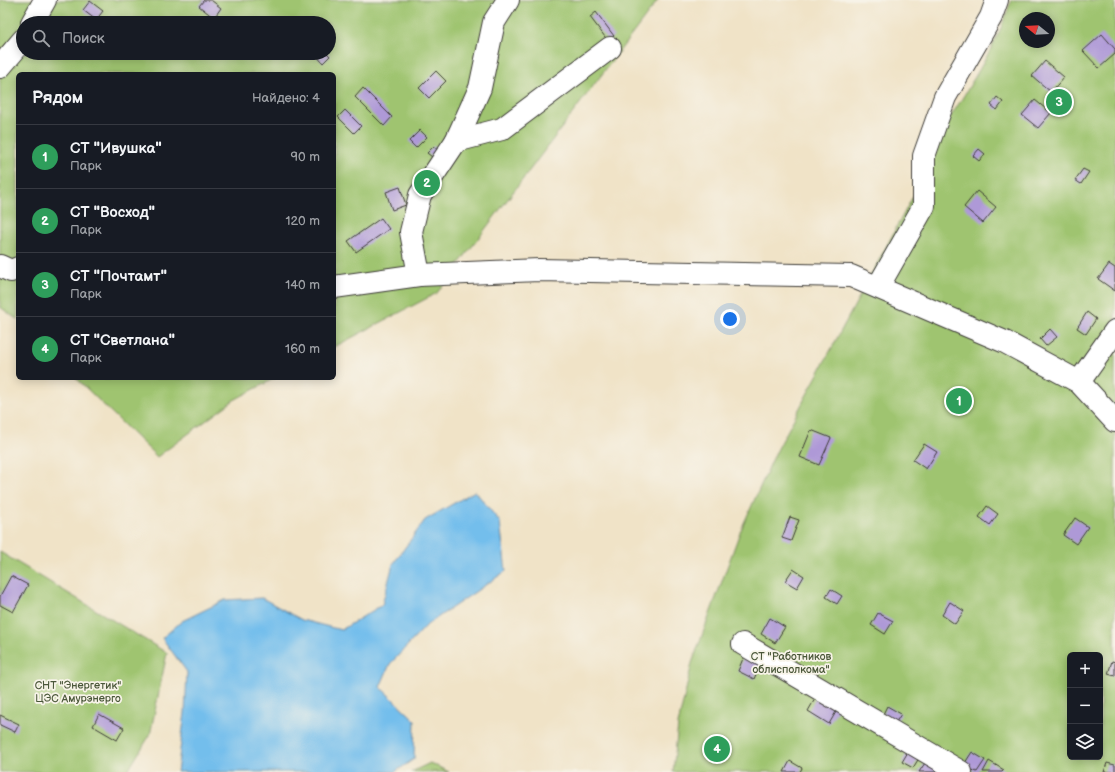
<!DOCTYPE html>
<html lang="ru">
<head>
<meta charset="utf-8">
<style>
  body { margin:0; font-family:"Balsamiq Sans",sans-serif; background:#20242c; color:#f1f3f6 }
  .controls { position:absolute; right:12px; bottom:12px; display:grid; overflow:hidden; border-radius:6px; box-shadow:0 2px 10px #0003 }
  .controls button { width:36px; height:36px; display:grid; place-items:center; padding:0; border:0; border-bottom:1px solid #363941; background:#171b24; color:#f1f3f6; font:20px sans-serif }
  .compass { position:absolute; left:1019px; top:12px; width:36px; height:36px; border-radius:50%; background:#171b24; box-shadow:0 2px 10px #0003; rotate:288deg }
  .you { position:absolute; left:730px; top:319px; width:14px; height:14px; margin:-10px; border:3px solid #fff; border-radius:50%; background:#1a73e8; box-shadow:0 0 0 6px #1a73e833 }
  .badge { display:grid; place-items:center; width:26px; height:26px; border-radius:50%; background:#d690ce; color:#fff; font-size:13px; font-weight:700 }
  .pin { position:absolute; translate:-50% -50%; border:2px solid #fff; box-shadow:0 1px 4px #0006 }
  .list { margin:0; padding:0; list-style:none }
  h2 { display:flex; justify-content:space-between; align-items:center; height:52px; margin:0; padding:0 16px; font-size:17px }
  h2 small { font-size:13px; font-weight:400; color:#9ea1a6 }
  .list li { display:grid; grid-template-columns:26px 1fr auto; gap:12px; align-items:center; box-sizing:border-box; height:64px; padding:0 16px; border-top:1px solid #363941 }
  .list b { display:block; font-size:15px; white-space:nowrap }
  .list p { margin:0; font-size:13px; white-space:nowrap; color:#9ea1a6 }
  .list em { font-size:13px; font-style:normal; color:#9ea1a6 }
  .icon { flex:none; width:22px; height:22px; fill:none; stroke:currentColor; stroke-width:2; stroke-linecap:round; stroke-linejoin:round }
  .map { position:relative; flex:none; width:1115px; height:772px; overflow:hidden }
  .search { position:absolute; background:#171b24; box-shadow:0 2px 10px #0003; left:16px; top:16px; width:320px; height:44px; display:flex; align-items:center; gap:10px; box-sizing:border-box; padding:0 14px; border-radius:22px; color:#9ea1a6; font-size:15px }
  .panel { position:absolute; background:#171b24; box-shadow:0 2px 10px #0003; left:16px; top:72px; width:320px; height:308px; border-radius:6px }
  .map>svg:first-child { display:block }
</style>
</head>
<body>
<div class="map">
<svg width="1115" height="772" viewBox="0 0 1115 772">
  <rect width="100%" height="100%" fill="#f7f3e8"/>
  <filter id="ink" filterUnits="userSpaceOnUse"><feTurbulence type="fractalNoise" baseFrequency=".025" numOctaves="2"/><feDisplacementMap in="SourceGraphic" scale="8" xChannelSelector="R" yChannelSelector="G"/><feConvolveMatrix kernelMatrix="1 2 1 2 8 2 1 2 1" color-interpolation-filters="sRGB"/></filter>
  <filter id="wash" filterUnits="userSpaceOnUse"><feTurbulence type="fractalNoise" baseFrequency=".012" numOctaves="4" result="noise"/><feDisplacementMap in="SourceGraphic" scale="16" xChannelSelector="R" yChannelSelector="G"/><feGaussianBlur stdDeviation="0.9" result="paint"/><feColorMatrix in="noise" values="0 0 0 0 0 0 0 0 0 0 0 0 0 0 0 0 0 1.4 0 .05"/><feComposite in="paint" operator="in"/></filter>
  <g filter="url(#wash)">
    <rect width="100%" height="100%" fill="#f0e3c7"/>
    <g fill="#9fc46f" stroke="#5e7046" fill-rule="evenodd">
      <path d="M0 0H658L437 293 334 347V74H18V320L0 307ZM23 23H329V53H23Z"/>
      <path d="M1011 0H1115V772H673L678 725 692 663 740 532 774 456 933 159C936 136 947 122 960 102 979 70 1001 36 1011 0ZM1025 18H1049V42H1025ZM1070 655H1100V757H1070Z"/>
      <polygon points="76,378 275,378 234,400 157,457"/>
      <polygon points="0,552 167,653 150,735 127,772 0,772"/>
      <polygon points="430,763 449,772 411,772"/>
    </g>
    <polygon fill="#73beec" stroke="#486d84" points="475,491 500,522 506,571 428,624 390,664 380,687 415,720 414,759 395,772 177,772 185,713 187,672 162,638 182,621 225,600 262,598 302,620 341,630 382,605 393,564 425,520"/>
    <g id="blocks">
      <g fill="#ae99d7">
        <polygon points="204,0 211,0 221,8 214,18 199,6"/>
        <polygon points="90,1 103,11 96,20 83,10"/>
        <polygon points="596,12 614,36 608,41 590,17"/>
        <polygon points="1102,34 1115,49 1115,54 1099,68 1083,51"/>
        <polygon points="314,53 327,53 330,56 323,63"/>
        <polygon points="1045,61 1064,77 1051,92 1032,76"/>
        <polygon points="436,71 446,81 429,98 419,88"/>
        <polygon points="363,88 392,117 384,126 355,97"/>
        <polygon points="997,97 1003,102 997,110 991,105"/>
        <polygon points="1035,100 1051,113 1038,128 1022,115"/>
        <polygon points="345,110 361,126 354,133 338,117"/>
        <polygon points="420,130 427,137 416,148 409,141"/>
        <polygon points="434,146 438,151 432,157 427,153"/>
        <polygon points="979,149 985,154 979,161 973,156"/>
        <polygon points="1083,169 1089,172 1081,184 1075,180"/>
        <polygon points="400,187 406,205 392,210 386,192"/>
        <polygon points="977,191 996,207 983,223 964,207"/>
        <polygon points="381,218 389,229 356,252 348,241"/>
        <polygon points="1109,264 1115,268 1115,291 1098,279"/>
        <polygon points="1087,312 1096,319 1086,334 1077,328"/>
        <polygon points="1050,329 1057,337 1046,346 1040,339"/>
        <polygon points="811,430 831,438 819,465 800,457"/>
        <polygon points="924,444 937,452 926,469 913,460"/>
        <polygon points="987,506 998,514 990,525 979,517"/>
        <polygon points="790,517 799,520 791,541 782,538"/>
        <polygon points="1075,518 1088,527 1076,544 1063,535"/>
        <polygon points="793,569 804,576 797,588 785,581"/>
        <polygon points="11,576 28,585 13,612 0,605 0,596"/>
        <polygon points="831,589 842,596 837,604 826,597"/>
        <polygon points="950,602 964,611 955,624 942,615"/>
        <polygon points="878,613 893,621 885,634 871,625"/>
        <polygon points="770,618 785,627 775,643 761,634"/>
        <polygon points="744,656 761,663 754,679 738,671"/>
        <polygon points="1112,661 1115,662 1115,676 1108,674"/>
        <polygon points="819,692 840,705 829,724 808,711"/>
        <polygon points="887,706 901,714 896,722 883,714"/>
        <polygon points="99,714 124,728 117,740 93,726"/>
        <polygon points="0,715 19,724 15,732 0,725"/>
        <polygon points="911,747 922,753 913,768 902,762"/>
        <polygon points="972,752 985,760 977,772 963,766"/>
        <polygon points="927,760 941,768 939,772 919,772"/>
        <polygon points="790,761 802,768 800,772 784,772"/>
        <polygon points="989,761 1004,770 1002,772 983,772"/>
        <polygon points="1107,763 1115,765 1115,772 1104,772"/>
      </g>
    </g>
  </g>
  <g filter="url(#ink)">
    <use href="#blocks" fill-opacity="0" stroke="#3c3a36" stroke-width="1"/>
    <g fill="none" stroke-linecap="round" stroke-linejoin="round">
      <defs>
        <g id="minor">
          <polyline points="32,23 45,0"/>
          <polyline points="0,67 23,40"/>
          <polyline points="456,141 480,88 494,22 508,0"/>
          <polyline points="0,266 11,271 18,268"/>
          <polyline points="419,275 411,232 420,195 456,141 502,129 610,48"/>
          <polyline points="334,287 419,275 539,270 851,276 1005,342 1079,382 1115,421"/>
          <polyline points="878,287 924,206 924,156 945,97 991,17 997,0"/>
          <polyline points="1079,382 1115,331"/>
          <polyline points="743,644 961,772"/>
        </g>
      </defs>
      <use href="#minor" stroke="#3c3a36" stroke-width="24"/>
      <use href="#minor" stroke="#fff" stroke-width="22"/>
    </g>
  </g>
  <g text-anchor="middle" stroke-width="3.5" stroke-linejoin="round" paint-order="stroke">
    <g font-size="11" fill="#4a5739" stroke="#f7f3e8">
      <text x="791" y="660">СТ "Работников<tspan x="791" dy="13">облисполкома"</tspan></text>
      <text x="78" y="689">СНТ "Энергетик"<tspan x="78" dy="13">ЦЭС Амурэнерго</tspan></text>
    </g>
  </g>
</svg>
<div class="controls">
<button>+</button>
<button>−</button>
<button><svg class="icon" aria-label="layers" viewBox="0 0 24 24"><path d="M12 4l9 5-9 5-9-5zM3 14l9 5 9-5"/></svg></button>
</div>
<svg class="compass" viewBox="-18 -18 36 36"><path d="M0-13l5 13h-10z" fill="#e53935"/><path d="M0 13l5-13h-10z" fill="#9ea1a6"/></svg>
<div class="you"></div>
<div class="pin badge" style="left:959px;top:401px;background:#2e9e5b">1</div>
<div class="pin badge" style="left:427px;top:183px;background:#2e9e5b">2</div>
<div class="pin badge" style="left:1059px;top:102px;background:#2e9e5b">3</div>
<div class="pin badge" style="left:717px;top:749px;background:#2e9e5b">4</div>
<div class="search"><svg class="icon" aria-label="search" viewBox="0 0 24 24"><circle cx="10" cy="10" r="6"/><path d="M15 15l6 6"/></svg>Поиск</div>
<section class="panel">
<h2>Рядом<small>Найдено: 4</small></h2>
<ul class="list">
<li><span class="badge" style="background:#2e9e5b">1</span><div><b>СТ &quot;Ивушка&quot;</b><p>Парк</p></div><em>90 m</em></li>
<li><span class="badge" style="background:#2e9e5b">2</span><div><b>СТ &quot;Восход&quot;</b><p>Парк</p></div><em>120 m</em></li>
<li><span class="badge" style="background:#2e9e5b">3</span><div><b>СТ &quot;Почтамт&quot;</b><p>Парк</p></div><em>140 m</em></li>
<li><span class="badge" style="background:#2e9e5b">4</span><div><b>СТ &quot;Светлана&quot;</b><p>Парк</p></div><em>160 m</em></li>
</ul>
</section>
</div>
</body>
</html>
